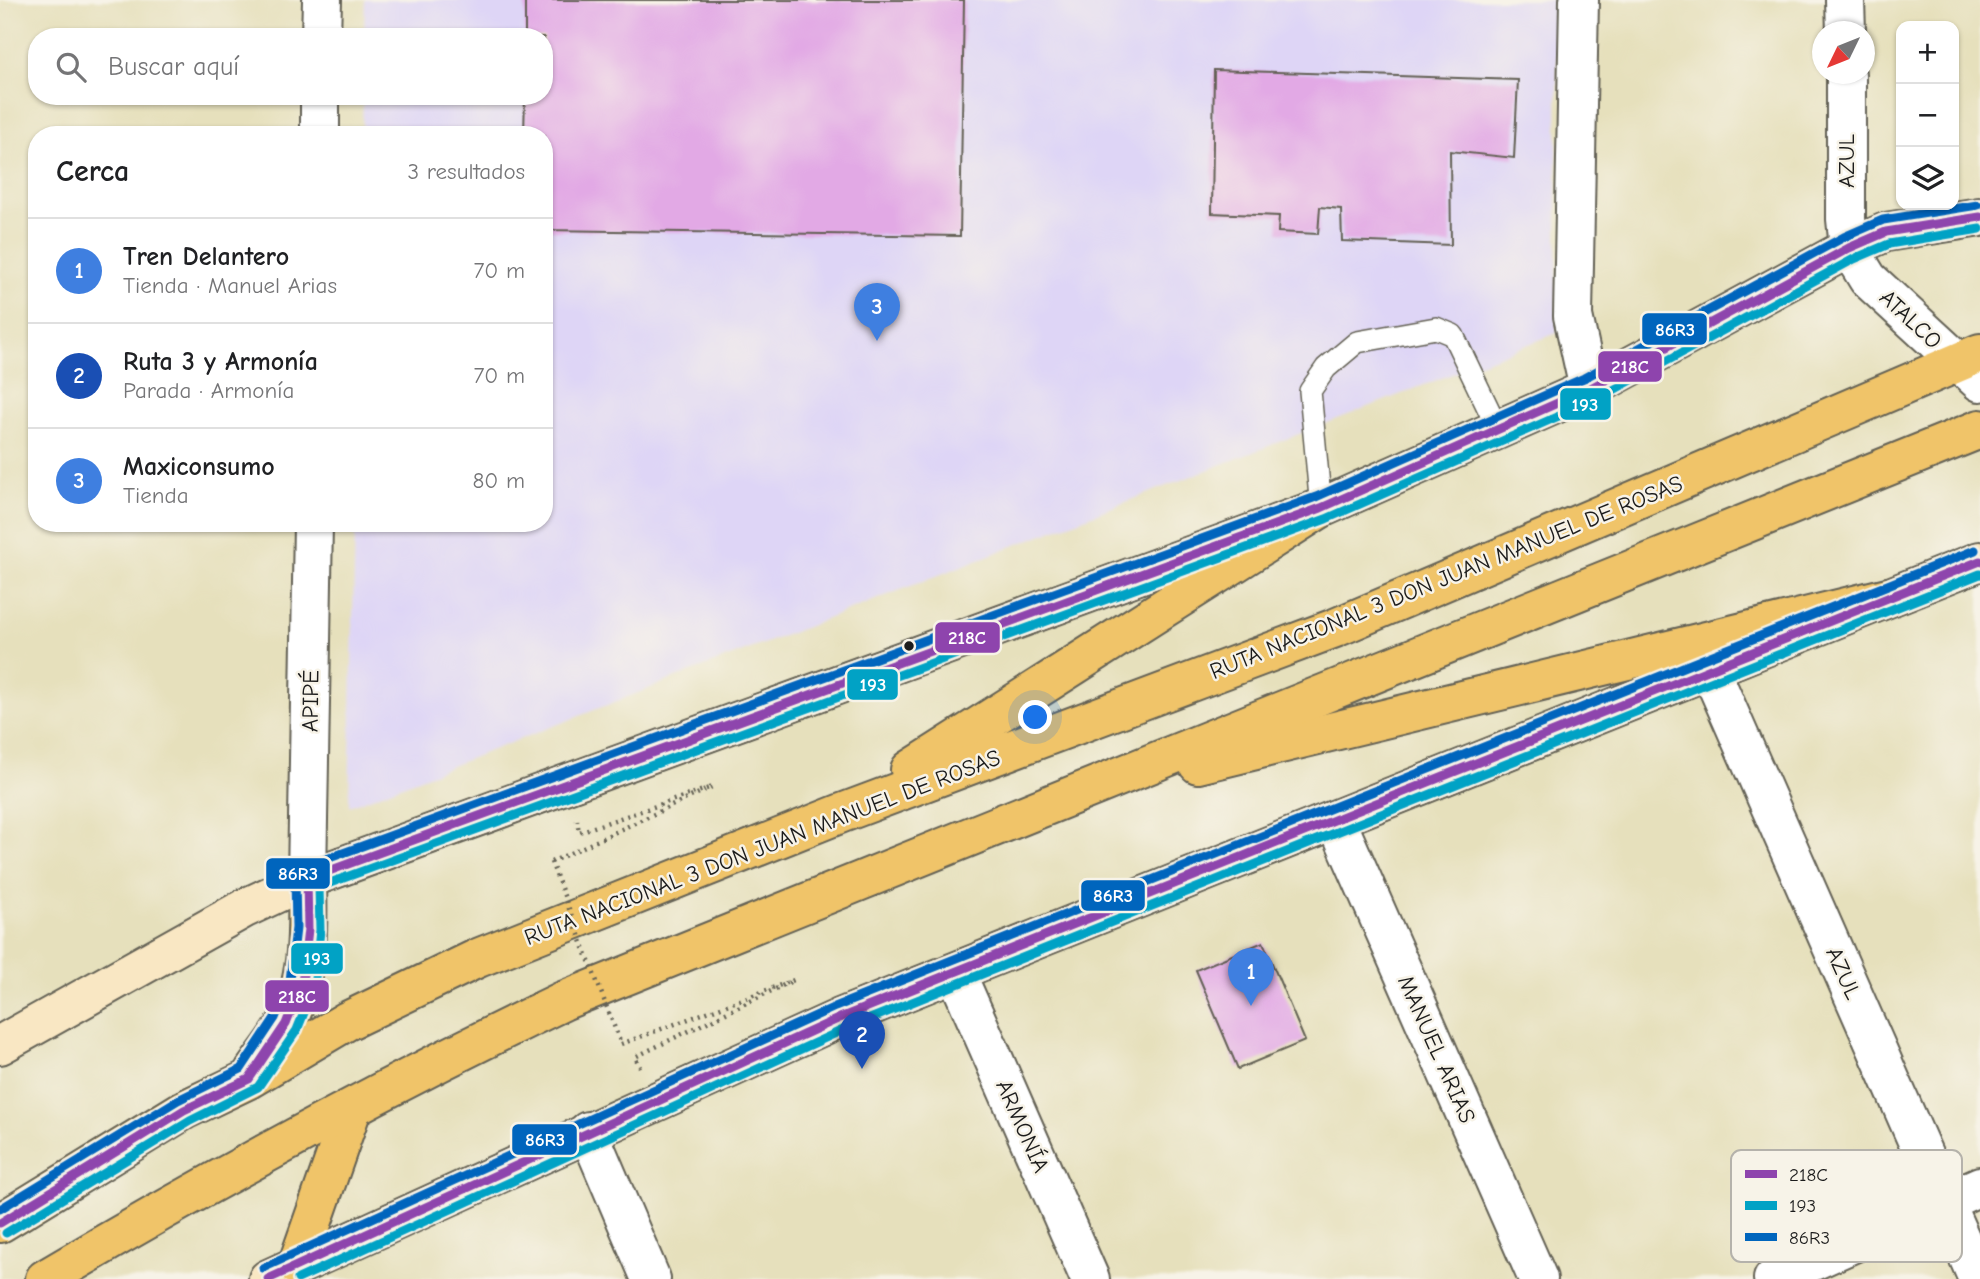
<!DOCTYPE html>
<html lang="es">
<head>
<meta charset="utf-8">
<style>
  body { margin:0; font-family:"Comic Neue",sans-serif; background:#f6f6f6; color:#202124 }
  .controls { position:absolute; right:21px; top:21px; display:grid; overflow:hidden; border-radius:14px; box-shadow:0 2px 5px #0004 }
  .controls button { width:63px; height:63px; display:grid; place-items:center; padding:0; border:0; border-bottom:2px solid #e0e0e0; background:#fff; color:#202124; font:35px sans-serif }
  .compass { position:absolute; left:1812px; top:21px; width:63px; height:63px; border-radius:50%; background:#fff; box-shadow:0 2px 5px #0004; rotate:227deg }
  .you { position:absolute; left:1036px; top:718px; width:24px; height:24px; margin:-18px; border:5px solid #fff; border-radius:50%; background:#1a73e8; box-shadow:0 0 0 10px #1a73e833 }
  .badge { display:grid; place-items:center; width:46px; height:46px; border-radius:50%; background:#7c3aed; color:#fff; font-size:23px; font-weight:700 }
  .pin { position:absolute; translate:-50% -58px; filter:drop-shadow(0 2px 4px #0008) }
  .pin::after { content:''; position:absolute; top:37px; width:24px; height:21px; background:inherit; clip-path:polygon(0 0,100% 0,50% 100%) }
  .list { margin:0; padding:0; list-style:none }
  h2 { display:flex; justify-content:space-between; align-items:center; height:91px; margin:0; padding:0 28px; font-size:30px }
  h2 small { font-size:23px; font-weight:400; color:#757577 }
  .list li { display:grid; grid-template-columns:46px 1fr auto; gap:21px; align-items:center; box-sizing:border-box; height:105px; padding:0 28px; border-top:2px solid #e0e0e0 }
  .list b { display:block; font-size:26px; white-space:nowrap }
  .list p { margin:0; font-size:23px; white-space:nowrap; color:#757577 }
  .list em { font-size:23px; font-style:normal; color:#757577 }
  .icon { flex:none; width:38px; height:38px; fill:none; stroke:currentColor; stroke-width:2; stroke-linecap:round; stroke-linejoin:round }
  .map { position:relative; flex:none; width:1980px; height:1279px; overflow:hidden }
  .search { position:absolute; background:#fff; box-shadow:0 2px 5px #0004; left:28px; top:28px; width:525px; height:77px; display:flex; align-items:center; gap:18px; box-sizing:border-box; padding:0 24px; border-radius:28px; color:#757577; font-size:26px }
  .panel { position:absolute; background:#fff; box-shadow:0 2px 5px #0004; left:28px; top:126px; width:525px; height:406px; border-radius:28px }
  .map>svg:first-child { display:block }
</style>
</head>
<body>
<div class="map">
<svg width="1980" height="1279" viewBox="0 0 1980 1279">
  <rect width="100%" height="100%" fill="#f7f3e8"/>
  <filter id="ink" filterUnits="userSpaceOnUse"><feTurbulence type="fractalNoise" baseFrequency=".0143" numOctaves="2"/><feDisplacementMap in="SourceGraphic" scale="14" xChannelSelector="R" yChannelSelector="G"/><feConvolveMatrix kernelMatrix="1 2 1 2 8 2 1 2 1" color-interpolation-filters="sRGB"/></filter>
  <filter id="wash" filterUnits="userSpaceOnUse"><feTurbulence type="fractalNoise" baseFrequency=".00686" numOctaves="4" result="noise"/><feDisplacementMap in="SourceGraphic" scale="28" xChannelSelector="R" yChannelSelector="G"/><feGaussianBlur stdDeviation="1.57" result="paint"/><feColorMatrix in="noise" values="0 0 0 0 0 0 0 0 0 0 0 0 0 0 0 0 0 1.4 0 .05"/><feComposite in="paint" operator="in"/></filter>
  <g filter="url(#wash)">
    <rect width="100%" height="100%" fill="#e6e0bc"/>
    <polygon fill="#ded5f6" points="365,0 1557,0 1557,333 349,806 355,523 544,523 544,135 362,135 363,96 544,96 544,37 364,37"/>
    <g id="blocks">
      <g fill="#e2a9e5">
        <polygon points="525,0 964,0 960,236 544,230 544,135 524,135 525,96 544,96 544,37 525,37"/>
        <polygon points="1214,70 1518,80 1514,158 1450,151 1451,245 1342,241 1341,209 1320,207 1318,234 1278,232 1279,216 1212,213"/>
        <polygon points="1263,942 1305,1041 1238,1069 1196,970"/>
      </g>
    </g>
  </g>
  <g filter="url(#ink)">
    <use href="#blocks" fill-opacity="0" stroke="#636154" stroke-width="2"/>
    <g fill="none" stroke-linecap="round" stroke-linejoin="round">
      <defs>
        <polyline id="lane" points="1321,508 1310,391 1326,368 1357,342 1436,328 1453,335 1499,431"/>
        <g id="street">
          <polyline points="1579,0 1573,316 1589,389"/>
          <polyline points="1845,0 1846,32"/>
          <polyline points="321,37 322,0"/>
          <polyline points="1846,74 1846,219 1849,248 1868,279 1980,382"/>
          <polyline points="320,135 320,96"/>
          <polyline points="1709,667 1978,1279"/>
          <polyline points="1336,820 1538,1279"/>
          <polyline points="307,879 313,523"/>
          <polyline points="956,973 1090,1279"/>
          <polyline points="588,1131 651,1279"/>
          <polyline points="1773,1279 1980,1186"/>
        </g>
        <g id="secondary">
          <polyline points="0,1045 245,908 307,879 1321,508 1589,389 1849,248 1886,232 1980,217"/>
          <polyline points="268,1279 840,1018 1980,561"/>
        </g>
        <g id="highway">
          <polyline points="1198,764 1888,597"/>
          <polyline points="910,770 1321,508"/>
          <path d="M254 1071C264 1056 276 1042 285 1026 310 982 308 928 307 879"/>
          <polyline points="0,1223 184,1110 249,1079 347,1021 478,958 842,813 1335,628 1980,353"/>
          <polyline points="297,1266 352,1109"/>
          <path d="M45 1279C214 1179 386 1086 563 1001L1980 429"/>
        </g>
      </defs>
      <use href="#lane" stroke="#636154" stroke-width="24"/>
      <use href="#street" stroke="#636154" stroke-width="42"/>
      <use href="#secondary" stroke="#636154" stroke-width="42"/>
      <use href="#highway" stroke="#636154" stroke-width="42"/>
      <g stroke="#636154" stroke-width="4.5" stroke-dasharray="2 5" stroke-linecap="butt">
        <polyline points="551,862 712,787 579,832 577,820"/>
        <polyline points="621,1044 794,980 635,1057 640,1067"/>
      </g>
      <use href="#lane" stroke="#fff" stroke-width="21"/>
      <use href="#street" stroke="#fff" stroke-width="38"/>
      <use href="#secondary" stroke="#f9e7c3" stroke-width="38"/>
      <use href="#highway" stroke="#f0c469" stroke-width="38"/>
      <polyline stroke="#636154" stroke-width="4.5" stroke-dasharray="2 5" stroke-linecap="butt" points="551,862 621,1044"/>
      <defs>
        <g id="bus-1">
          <polyline points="0,1223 184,1110 249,1079 286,1024 302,984 308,929 307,879 1321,508 1589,389 1849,248 1886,232 1980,217"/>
          <polyline points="268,1279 840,1018 1980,561"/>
        </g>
        <g id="bus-2">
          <polyline points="6,1233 190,1121 258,1087 297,1030 314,988 320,930 319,887 1326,519 1595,400 1854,259 1889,244 1980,229"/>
          <polyline points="298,1279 845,1029 1980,574"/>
        </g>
        <g id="bus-3">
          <polyline points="0,1209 178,1100 241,1069 275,1018 290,981 296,928 295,878 302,868 1316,497 1584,378 1844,237 1883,220 1978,205"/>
          <polyline points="263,1268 835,1007 1975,550"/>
        </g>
      </defs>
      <use href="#bus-1" stroke="#f7f3e8" stroke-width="14"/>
      <use href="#bus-2" stroke="#f7f3e8" stroke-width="14"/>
      <use href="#bus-3" stroke="#f7f3e8" stroke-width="14"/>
      <use href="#bus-1" stroke="#8e44ad" stroke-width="9"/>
      <use href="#bus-2" stroke="#01a2c5" stroke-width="9"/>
      <use href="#bus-3" stroke="#0065bd" stroke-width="9"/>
    </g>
  </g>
  <circle fill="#1c1c1c" stroke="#f7f3e8" stroke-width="2.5" cx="909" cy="646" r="6"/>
  <g text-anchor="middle" stroke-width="5" stroke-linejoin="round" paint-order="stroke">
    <g font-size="23" fill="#1c1c1c" stroke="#f7f3e8">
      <text transform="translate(1846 161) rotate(-90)" y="8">AZUL</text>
      <text transform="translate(1911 319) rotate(43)" y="8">ATALCO</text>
      <text transform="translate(1446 577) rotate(-22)" y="8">RUTA NACIONAL 3 DON JUAN MANUEL DE ROSAS</text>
      <text transform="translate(310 701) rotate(-89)" y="8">APIPÉ</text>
      <text transform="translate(762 847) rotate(-21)" y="8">RUTA NACIONAL 3 DON JUAN MANUEL DE ROSAS</text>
      <text transform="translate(1844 973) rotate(66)" y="8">AZUL</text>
      <text transform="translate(1437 1049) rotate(66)" y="8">MANUEL ARIAS</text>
      <text transform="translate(1023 1126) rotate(66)" y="8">ARMONÍA</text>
    </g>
  </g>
  <rect x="1731" y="1150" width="231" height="112" rx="10" fill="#f7f3e8" stroke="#b5b2ab" stroke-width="2"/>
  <rect x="1745" y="1170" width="32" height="8" fill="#8e44ad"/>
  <rect x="1745" y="1201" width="32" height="9" fill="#01a2c5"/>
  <rect x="1745" y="1233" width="32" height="8" fill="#0065bd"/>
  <g font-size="19" fill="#1c1c1c">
    <text x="1789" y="1181">218C</text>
    <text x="1789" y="1212">193</text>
    <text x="1789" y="1244">86R3</text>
  </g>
  <g stroke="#f7f3e8" stroke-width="2.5">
    <rect x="1641" y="312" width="67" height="34" rx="7" fill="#0065bd"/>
    <rect x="1597" y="350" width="66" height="33" rx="7" fill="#8e44ad"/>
    <rect x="1559" y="387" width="53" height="34" rx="7" fill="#01a2c5"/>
    <rect x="934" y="621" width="67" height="33" rx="7" fill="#8e44ad"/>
    <rect x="846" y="668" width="53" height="33" rx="7" fill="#01a2c5"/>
    <rect x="265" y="857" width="66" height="33" rx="7" fill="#0065bd"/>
    <rect x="1080" y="879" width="66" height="33" rx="7" fill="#0065bd"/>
    <rect x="290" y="942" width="54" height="33" rx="7" fill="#01a2c5"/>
    <rect x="264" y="979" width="66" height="34" rx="7" fill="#8e44ad"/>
    <rect x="511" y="1123" width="67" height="33" rx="7" fill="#0065bd"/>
  </g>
  <g font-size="19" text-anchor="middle" font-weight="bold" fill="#fff">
    <text x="1675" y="336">86R3</text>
    <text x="1630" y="373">218C</text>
    <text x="1585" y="411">193</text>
    <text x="967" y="644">218C</text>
    <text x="873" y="691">193</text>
    <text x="298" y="880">86R3</text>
    <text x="1113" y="902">86R3</text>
    <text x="317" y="965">193</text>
    <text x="297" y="1003">218C</text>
    <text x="545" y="1146">86R3</text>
  </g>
</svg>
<div class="controls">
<button>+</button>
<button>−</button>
<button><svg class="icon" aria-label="layers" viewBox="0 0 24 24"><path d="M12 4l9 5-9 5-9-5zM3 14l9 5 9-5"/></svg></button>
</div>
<svg class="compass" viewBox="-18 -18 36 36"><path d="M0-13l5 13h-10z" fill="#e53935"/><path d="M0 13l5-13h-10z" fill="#757577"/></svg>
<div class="you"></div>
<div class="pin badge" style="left:1251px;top:1006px;background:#3f7fe0">1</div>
<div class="pin badge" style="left:862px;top:1069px;background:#1a4fb4">2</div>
<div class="pin badge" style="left:877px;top:341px;background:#3f7fe0">3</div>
<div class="search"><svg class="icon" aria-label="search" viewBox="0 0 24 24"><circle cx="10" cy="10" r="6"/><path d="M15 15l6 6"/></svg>Buscar aquí</div>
<section class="panel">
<h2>Cerca<small>3 resultados</small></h2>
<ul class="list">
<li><span class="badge" style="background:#3f7fe0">1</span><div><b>Tren Delantero</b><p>Tienda · Manuel Arias</p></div><em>70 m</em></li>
<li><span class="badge" style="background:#1a4fb4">2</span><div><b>Ruta 3 y Armonía</b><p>Parada · Armonía</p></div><em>70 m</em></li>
<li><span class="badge" style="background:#3f7fe0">3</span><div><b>Maxiconsumo</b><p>Tienda</p></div><em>80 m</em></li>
</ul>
</section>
</div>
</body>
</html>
